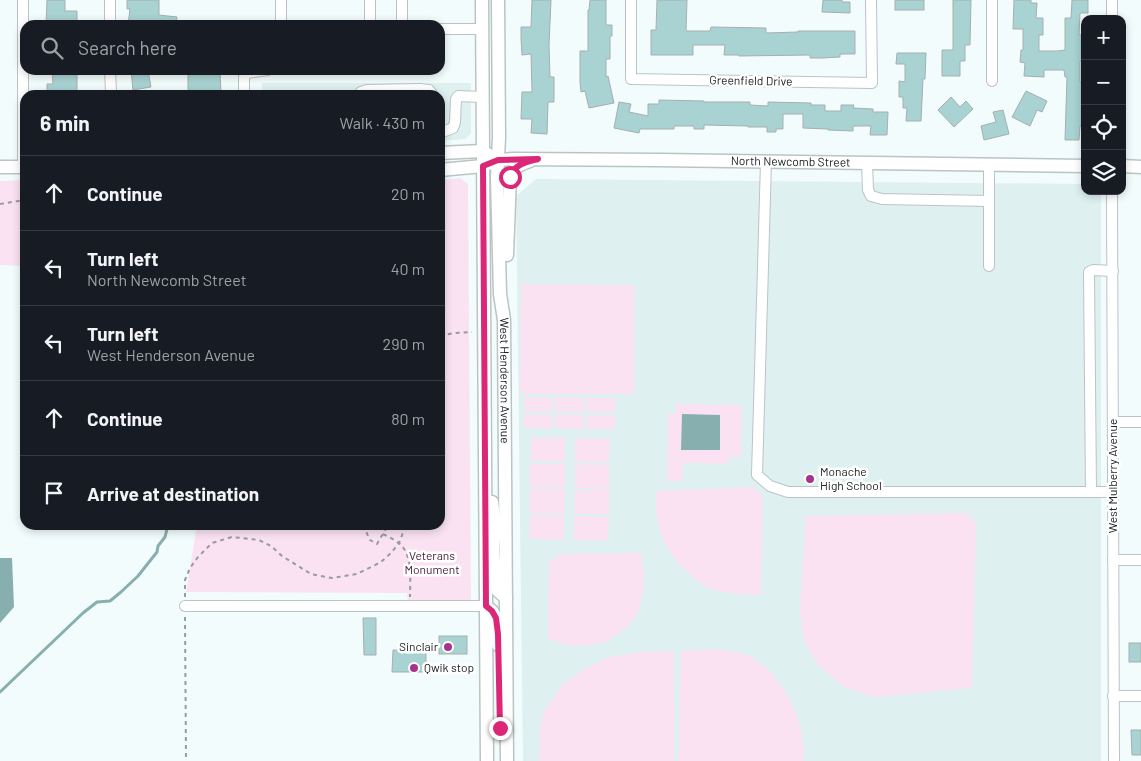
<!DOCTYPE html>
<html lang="en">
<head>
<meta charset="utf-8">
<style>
  body { margin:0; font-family:Barlow,sans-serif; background:#20242c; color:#f1f3f6 }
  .controls { position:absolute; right:15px; top:15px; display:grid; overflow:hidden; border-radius:10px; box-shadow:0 2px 8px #0003 }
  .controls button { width:45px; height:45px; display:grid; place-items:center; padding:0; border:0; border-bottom:1px solid #363941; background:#171b24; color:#f1f3f6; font:25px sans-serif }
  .stop { position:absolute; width:15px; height:15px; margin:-11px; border:4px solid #db2777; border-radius:50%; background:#fff }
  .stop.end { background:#db2777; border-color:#fff; box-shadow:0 1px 5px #0008 }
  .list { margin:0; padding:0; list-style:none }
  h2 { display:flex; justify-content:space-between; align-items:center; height:65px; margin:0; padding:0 20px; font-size:21px }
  h2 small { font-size:16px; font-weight:400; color:#9ea1a6 }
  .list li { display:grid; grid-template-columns:32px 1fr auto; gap:15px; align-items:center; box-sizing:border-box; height:75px; padding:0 20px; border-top:1px solid #363941 }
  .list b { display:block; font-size:19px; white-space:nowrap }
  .list p { margin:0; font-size:16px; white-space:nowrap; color:#9ea1a6 }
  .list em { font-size:16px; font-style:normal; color:#9ea1a6 }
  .icon { flex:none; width:28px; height:28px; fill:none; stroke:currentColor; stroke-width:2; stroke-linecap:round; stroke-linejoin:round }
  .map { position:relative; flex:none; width:1141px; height:761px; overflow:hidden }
  .search { position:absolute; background:#171b24; box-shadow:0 2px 8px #0003; left:20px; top:20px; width:425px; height:55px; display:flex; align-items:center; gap:12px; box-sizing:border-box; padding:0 18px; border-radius:15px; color:#9ea1a6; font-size:19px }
  .panel { position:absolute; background:#171b24; box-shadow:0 2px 8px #0003; left:20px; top:90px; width:425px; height:440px; border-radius:15px }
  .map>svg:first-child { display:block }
</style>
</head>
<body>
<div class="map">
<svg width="1141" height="761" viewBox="0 0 1141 761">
  <rect width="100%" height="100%" fill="#f3fcfc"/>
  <g fill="#def0f0">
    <polygon points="262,83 471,83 471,133 465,139 440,141 440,95 262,95"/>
    <polygon points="536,179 1085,184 1085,191 1101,191 1101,761 523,761 516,196"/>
  </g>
  <g fill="#fae2f3">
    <polygon points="460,178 468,184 471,601 408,601 407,593 186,592 197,525 440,525 440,180"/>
    <polygon points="25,180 25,266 0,265 0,181"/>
    <polygon points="521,284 634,285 634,394 520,394"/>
    <polygon points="524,397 553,398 553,412 524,411"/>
    <polygon points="556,397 584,398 584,412 555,411"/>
    <rect x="587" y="398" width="28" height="14"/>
    <polygon points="676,404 742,405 741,457 729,457 728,464 683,463 682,481 667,481 668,414 676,414"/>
    <polygon points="524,414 552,415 552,429 524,428"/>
    <polygon points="555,414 584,415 583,429 555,428"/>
    <polygon points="587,415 615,415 615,429 586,429"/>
    <polygon points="531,438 565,438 565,462 531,461"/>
    <polygon points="575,438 610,439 609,462 575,462"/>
    <polygon points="530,464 565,464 565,488 530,487"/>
    <polygon points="575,464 609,465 609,489 575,488"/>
    <path d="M753 487 763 496 761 595C744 594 719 594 704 585 688 576 669 554 662 537 656 522 656 506 655 491Z"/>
    <polygon points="530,489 565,490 564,514 530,513"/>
    <polygon points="575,490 609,490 609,514 574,514"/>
    <polygon points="967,513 976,523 972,688 874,697 844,687 817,664 803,638 800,609 806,516"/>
    <polygon points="530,515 564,516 564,540 529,539"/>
    <polygon points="574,516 609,517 608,540 574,540"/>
    <polygon points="641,553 644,573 643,592 638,613 627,627 606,642 584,646 565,645 548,638 549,562 560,554"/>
    <path d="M711 649C723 650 737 651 749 656 773 667 794 701 800 726 803 738 804 749 804 761H678L681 651Z"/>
    <polygon points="674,651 674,761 539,761 540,729 543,713 564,683 586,668 609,657 641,652"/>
  </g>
  <g fill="#87afaf">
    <polygon points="682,414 720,415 720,450 681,450"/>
    <polygon points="0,558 12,558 14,607 0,623"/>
  </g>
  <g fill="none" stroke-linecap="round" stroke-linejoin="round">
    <polyline stroke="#87afaf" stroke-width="3" points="0,692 83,613 97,602 110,601 121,592 138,576 157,552 158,546 165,537 168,525"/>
  </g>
  <g fill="#a9d2d2" stroke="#a6afaf">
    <polygon points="47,0 65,0 65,11 77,11 77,25 46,25"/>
    <polygon points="127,0 159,0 159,15 177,17 176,25 128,25 130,9 127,9"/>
    <polygon points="532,0 551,0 549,45 550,77 554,77 554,102 548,102 547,134 531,133 532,119 521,119 522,92 532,92 531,54 522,55 521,38 521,27 531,27"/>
    <polygon points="590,0 606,0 606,25 612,25 612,36 610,36 610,59 606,59 606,77 608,76 614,103 589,108 585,91 581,92 580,82 580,51 588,51 588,10 589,10"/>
    <polygon points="657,0 687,0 686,31 710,31 711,27 766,28 766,33 798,32 798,31 855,31 855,54 840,54 840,57 823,58 810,58 810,55 739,56 739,55 724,55 725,45 693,45 693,55 651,55 651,30 656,30"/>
    <polygon points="823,0 842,0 842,2 850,2 850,13 822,12"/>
    <rect x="895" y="0" width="29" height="10"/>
    <polygon points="953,0 971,0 970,45 965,45 965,61 960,61 960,76 942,76 942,50 953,50"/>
    <polygon points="1014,0 1031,0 1031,3 1037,3 1036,18 1043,18 1043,35 1039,35 1039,51 1058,51 1065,50 1065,18 1071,18 1072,0 1088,0 1088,13 1080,13 1079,35 1085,35 1085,61 1080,61 1080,82 1085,82 1085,126 1080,126 1079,140 1065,140 1067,77 1065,77 1064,70 1044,70 1044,77 1024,76 1025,63 1020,62 1021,50 1023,50 1023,29 1013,29"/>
    <polygon points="897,53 926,53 925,79 923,79 921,121 906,121 907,108 903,108 903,97 899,97 899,81 905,82 905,64 896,64"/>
    <polygon points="131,70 148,70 151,87 133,90"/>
    <polygon points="188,70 220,70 221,95 188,95"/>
    <polygon points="77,71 77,95 47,95 47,84 53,84 52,72"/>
    <polygon points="1026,91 1047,101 1042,112 1037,110 1030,126 1012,117"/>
    <polygon points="951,97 960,107 966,101 973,109 954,127 938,110"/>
    <polygon points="659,100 704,101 704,102 750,102 750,105 768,106 768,102 811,103 811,105 825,105 825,111 841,111 841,105 854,105 853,108 873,109 873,112 888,112 887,135 870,135 871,126 853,126 853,131 828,130 828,129 803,128 803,114 783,114 783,129 776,129 776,132 767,132 767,127 748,127 748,126 704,125 704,129 694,129 694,126 674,126 674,129 640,129 639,133 614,128 619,102 631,104 629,112 648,116 648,104 659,104"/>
    <polygon points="1003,110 1009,134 984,140 981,126 996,122 993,112"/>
    <polygon points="363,618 376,618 376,655 364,655"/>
    <rect x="439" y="636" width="28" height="18"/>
    <rect x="1129" y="643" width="12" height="19"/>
    <polygon points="393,650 426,651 426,672 392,672"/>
    <polygon points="1131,730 1141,730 1141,755 1132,755"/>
  </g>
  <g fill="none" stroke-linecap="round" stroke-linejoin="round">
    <defs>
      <g id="minor">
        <polyline points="23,0 23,167"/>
        <polyline points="110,0 110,25"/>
        <polyline points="281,0 281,25"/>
        <polyline points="370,0 370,25"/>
        <polyline points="402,0 402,25"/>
        <polyline points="631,0 631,79 872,83 871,0"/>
        <polyline points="992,0 992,81"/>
        <polyline points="1112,0 1112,19"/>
        <polyline points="440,29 482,29"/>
        <polyline points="110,95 111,92 110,70"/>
        <polyline points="244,95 244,77 247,73 268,70"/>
        <polyline points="361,95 361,92 367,90 420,89 429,90 433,95"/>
        <polyline points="440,131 445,131 453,128 455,122 456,99 458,96 482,97"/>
        <polyline points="766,161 757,475 770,486 788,492 1113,492"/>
        <polyline points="867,163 868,190 871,196 882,199 989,201 989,164"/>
        <polyline points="1112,191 1114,761"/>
        <polyline points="989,266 989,201"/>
        <polyline points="1114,422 1141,422"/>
        <polyline points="1091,492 1089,272 1093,270 1113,271"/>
        <polyline points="1113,560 1141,560"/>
        <polyline points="185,606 486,606"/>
        <polyline points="1113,696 1141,696"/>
      </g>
      <g id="major">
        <polyline points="482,0 487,761"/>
        <path id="s1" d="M498 0 499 138 497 177 500 294 504 320 507 761"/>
        <polyline points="440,153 482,151 489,155"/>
        <polyline points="1122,166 1141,167"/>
        <polyline points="0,167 25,167"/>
        <path id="s2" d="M440 170 483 166 498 160 514 159 659 160 1085 166"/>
        <path d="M507 255 510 177C513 167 521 164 530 161"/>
        <polyline points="492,502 495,524 493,550 495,576 497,590 506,598"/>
        <polyline points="486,606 492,611 496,618 498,645"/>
      </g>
    </defs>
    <use href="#minor" stroke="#bbc4c4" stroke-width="12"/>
    <use href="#major" stroke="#bbc4c4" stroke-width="15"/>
    <g stroke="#969c9c" stroke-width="2" stroke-dasharray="4 4" stroke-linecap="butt">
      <polyline points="0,204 25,200"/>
      <polyline points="440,336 454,333 472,332"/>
      <polyline points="363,525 370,540 377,544 388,525"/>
      <path d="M383 534C389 537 395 540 400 544 413 556 410 580 410 597"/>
      <polyline points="185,597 185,580 190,568 198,557 212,543 232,537 259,540 271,546 282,556 311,574 332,578 357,574 381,562 391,553 399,543 406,525"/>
      <polyline points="185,617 186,761"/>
    </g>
    <use href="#minor" stroke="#fff" stroke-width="10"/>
    <use href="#major" stroke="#fff" stroke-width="12"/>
  </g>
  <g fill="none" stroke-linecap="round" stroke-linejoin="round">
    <path stroke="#db2777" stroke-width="6" d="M500 728 498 634 496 618 492 611 486 606 483 166 498 160 538 159C527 162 514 164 510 177"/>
  </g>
  <g fill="#a5338e" stroke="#fff" stroke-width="2">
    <circle cx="810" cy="479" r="5"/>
    <circle cx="448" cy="647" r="5"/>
    <circle cx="414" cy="668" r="5"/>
  </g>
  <g text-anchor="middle" stroke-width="5" stroke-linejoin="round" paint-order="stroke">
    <g font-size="12" fill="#202424" stroke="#fff">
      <text transform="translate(751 81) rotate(1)" y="4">Greenfield Drive</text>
      <text dy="4" stroke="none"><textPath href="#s2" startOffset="352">North Newcomb Street</textPath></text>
      <text dy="4" stroke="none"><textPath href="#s1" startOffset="381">West Henderson Avenue</textPath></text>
      <text transform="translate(1113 476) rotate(-90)" y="4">West Mulberry Avenue</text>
    </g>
    <g font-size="12" fill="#202424" stroke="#fff" text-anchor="start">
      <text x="820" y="476">Monache<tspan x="820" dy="14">High School</tspan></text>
      <text x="438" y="651" text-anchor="end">Sinclair</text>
      <text x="424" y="672">Qwik stop</text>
    </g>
    <g font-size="12" fill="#47203e" stroke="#fff">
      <text x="432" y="560">Veterans<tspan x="432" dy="14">Monument</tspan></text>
    </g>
  </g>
</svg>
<div class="controls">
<button>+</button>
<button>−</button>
<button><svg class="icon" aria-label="locate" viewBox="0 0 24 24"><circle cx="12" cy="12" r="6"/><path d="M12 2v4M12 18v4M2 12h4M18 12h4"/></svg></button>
<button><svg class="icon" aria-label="layers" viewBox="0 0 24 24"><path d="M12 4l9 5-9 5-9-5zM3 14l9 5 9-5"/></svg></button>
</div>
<div class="stop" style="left:510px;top:177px"></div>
<div class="stop end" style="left:500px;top:728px"></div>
<div class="search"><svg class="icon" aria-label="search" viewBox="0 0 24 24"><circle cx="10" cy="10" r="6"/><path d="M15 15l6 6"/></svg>Search here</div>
<section class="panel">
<h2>6 min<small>Walk · 430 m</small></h2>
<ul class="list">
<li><svg class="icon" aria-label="ahead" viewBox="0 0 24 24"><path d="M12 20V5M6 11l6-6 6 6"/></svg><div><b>Continue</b></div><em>20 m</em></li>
<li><svg class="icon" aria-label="left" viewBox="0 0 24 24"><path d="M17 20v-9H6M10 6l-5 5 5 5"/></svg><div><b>Turn left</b><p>North Newcomb Street</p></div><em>40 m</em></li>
<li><svg class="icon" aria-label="left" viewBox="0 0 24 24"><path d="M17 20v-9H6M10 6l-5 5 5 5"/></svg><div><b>Turn left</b><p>West Henderson Avenue</p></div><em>290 m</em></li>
<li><svg class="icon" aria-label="ahead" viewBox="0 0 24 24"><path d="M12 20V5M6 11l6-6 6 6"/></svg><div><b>Continue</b></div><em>80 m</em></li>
<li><svg class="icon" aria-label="arrive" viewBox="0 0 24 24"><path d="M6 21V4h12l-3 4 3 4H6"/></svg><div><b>Arrive at destination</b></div></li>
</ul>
</section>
</div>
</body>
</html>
